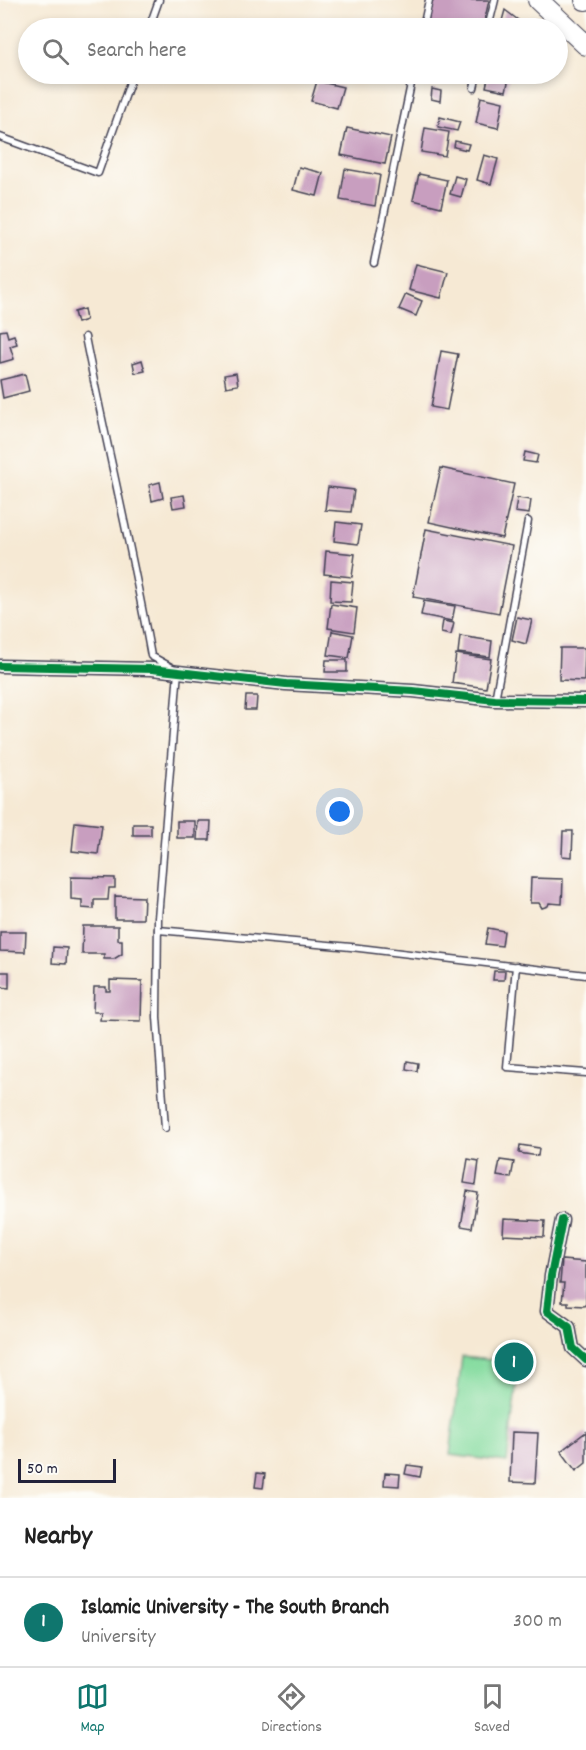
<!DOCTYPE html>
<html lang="en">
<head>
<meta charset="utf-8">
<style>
  body { margin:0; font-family:Dekko,sans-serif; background:#f6f6f6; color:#222 }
  .scale { position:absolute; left:18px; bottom:15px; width:98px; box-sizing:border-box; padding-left:6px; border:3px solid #22223b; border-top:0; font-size:16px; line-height:21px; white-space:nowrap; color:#22223b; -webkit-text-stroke:4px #fdfcf7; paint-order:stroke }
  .you { position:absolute; left:340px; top:812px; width:21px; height:21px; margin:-15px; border:4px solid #fff; border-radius:50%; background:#1a73e8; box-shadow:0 0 0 9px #1a73e833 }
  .badge { display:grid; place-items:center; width:39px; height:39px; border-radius:50%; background:#0f766e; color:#fff; font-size:20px; font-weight:700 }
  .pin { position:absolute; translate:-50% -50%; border:3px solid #fff; box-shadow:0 2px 6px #0006 }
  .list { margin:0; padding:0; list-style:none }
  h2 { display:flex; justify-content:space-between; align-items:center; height:78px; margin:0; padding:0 24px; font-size:26px }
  h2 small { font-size:20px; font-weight:400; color:#767676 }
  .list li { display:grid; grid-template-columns:39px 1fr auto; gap:18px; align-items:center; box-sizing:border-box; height:90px; padding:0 24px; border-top:2px solid #e0e0e0 }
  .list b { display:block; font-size:22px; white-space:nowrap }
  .list p { margin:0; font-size:20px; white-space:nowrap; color:#767676 }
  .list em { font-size:20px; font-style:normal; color:#767676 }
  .icon { flex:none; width:33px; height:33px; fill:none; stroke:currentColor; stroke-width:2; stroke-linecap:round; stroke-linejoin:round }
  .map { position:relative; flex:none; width:586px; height:1498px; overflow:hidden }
  .search { position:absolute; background:#fff; box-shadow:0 3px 9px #0003; left:18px; right:18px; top:18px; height:66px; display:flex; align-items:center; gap:15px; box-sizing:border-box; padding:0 21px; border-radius:33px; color:#767676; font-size:22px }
  .sheet { height:168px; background:#fff }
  nav { display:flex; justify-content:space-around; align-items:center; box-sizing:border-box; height:84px; border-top:2px solid #e0e0e0; background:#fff; font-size:16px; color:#767676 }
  nav a { display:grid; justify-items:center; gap:3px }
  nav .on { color:#0f766e }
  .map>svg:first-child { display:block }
</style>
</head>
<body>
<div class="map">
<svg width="586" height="1498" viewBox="0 0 586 1498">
  <rect width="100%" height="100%" fill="#fdfcf7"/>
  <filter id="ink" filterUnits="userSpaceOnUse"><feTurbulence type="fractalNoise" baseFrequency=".0167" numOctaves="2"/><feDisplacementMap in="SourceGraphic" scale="12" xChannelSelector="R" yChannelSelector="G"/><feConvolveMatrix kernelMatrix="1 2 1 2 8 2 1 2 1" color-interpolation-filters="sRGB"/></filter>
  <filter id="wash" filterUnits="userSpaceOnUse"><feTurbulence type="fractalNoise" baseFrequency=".008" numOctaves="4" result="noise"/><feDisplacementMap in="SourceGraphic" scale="24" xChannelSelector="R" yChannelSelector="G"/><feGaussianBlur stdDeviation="1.35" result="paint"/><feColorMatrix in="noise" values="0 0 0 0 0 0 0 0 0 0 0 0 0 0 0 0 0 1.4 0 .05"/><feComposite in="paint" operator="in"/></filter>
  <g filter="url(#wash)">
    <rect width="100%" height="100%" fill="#f6e9d4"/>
    <polygon fill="#84db9f" stroke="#537e6d" stroke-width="1.5" points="462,1357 519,1363 507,1462 450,1455"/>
    <g id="blocks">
      <g fill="#c89ebf">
        <polygon points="432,0 489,0 483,28 426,28"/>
        <polygon points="505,10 522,23 521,28 500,28"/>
        <polygon points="489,74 510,74 506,91 486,87"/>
        <polygon points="317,81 343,87 337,108 311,101"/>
        <polygon points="432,89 441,91 440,101 431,99"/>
        <polygon points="481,97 503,102 498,128 476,123"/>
        <polygon points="440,117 460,122 457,131 438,127"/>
        <polygon points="347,128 391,137 385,164 341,155"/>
        <polygon points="425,128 449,132 445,156 421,152"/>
        <polygon points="455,141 469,144 467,150 454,147"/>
        <polygon points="484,155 498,159 491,184 477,180"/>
        <polygon points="299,167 323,173 317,196 293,190"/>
        <polygon points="345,169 380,175 375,206 340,200"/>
        <polygon points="419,174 447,180 441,207 413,200"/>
        <polygon points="455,176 466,179 461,197 450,194"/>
        <polygon points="416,264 448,272 441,298 409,290"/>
        <polygon points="406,294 422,301 416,316 399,309"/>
        <polygon points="84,309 86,320 77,323 74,312"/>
        <polygon points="6,330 8,337 14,335 17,344 10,346 14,359 0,363 0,331"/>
        <polygon points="441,351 458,354 447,410 431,407"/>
        <polygon points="142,360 145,371 135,373 133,363"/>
        <polygon points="236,373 238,385 226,387 224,375"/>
        <polygon points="25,374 29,391 3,398 0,380"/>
        <polygon points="525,452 538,455 536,463 523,461"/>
        <polygon points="441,468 514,484 502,538 429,522"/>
        <polygon points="160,482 163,498 152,501 149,485"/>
        <polygon points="328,487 354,490 351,512 325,510"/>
        <polygon points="184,495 186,506 173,508 171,497"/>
        <polygon points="517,498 531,500 529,514 515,512"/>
        <polygon points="336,522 361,525 358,544 334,541"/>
        <polygon points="426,529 512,546 499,613 413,597"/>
        <polygon points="326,551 355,554 352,577 324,574"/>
        <polygon points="331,580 353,582 351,602 330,601"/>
        <polygon points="424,601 455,606 452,621 421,615"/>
        <polygon points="331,604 357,608 354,632 328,628"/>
        <polygon points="517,617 532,620 526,644 512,640"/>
        <polygon points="443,621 454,623 451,635 441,633"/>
        <polygon points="332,631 353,635 349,658 328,655"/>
        <polygon points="460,636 492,641 490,657 458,653"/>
        <polygon points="560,648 585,648 584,681 559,680"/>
        <polygon points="456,654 491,659 486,688 452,683"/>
        <polygon points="326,660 347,660 347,672 325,672"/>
        <polygon points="246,696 257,696 256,710 245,710"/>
        <rect x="177" y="821" width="18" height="17"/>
        <polygon points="198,821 211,821 210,840 197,840"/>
        <polygon points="75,822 102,825 98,854 72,851"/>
        <rect x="133" y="824" width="18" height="11"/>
        <polygon points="563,831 573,831 572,857 562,856"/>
        <polygon points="71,877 115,878 115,888 109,888 108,900 94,900 94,909 82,908 82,900 71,899"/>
        <polygon points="531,878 563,879 562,904 549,903 548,906 542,908 539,903 530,903"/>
        <polygon points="115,896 144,897 143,919 115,919"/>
        <polygon points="83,926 118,926 118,940 122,940 122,954 114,959 104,959 104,954 82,954"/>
        <polygon points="488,928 504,931 502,946 485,944"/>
        <polygon points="0,932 26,932 25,952 0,951"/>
        <polygon points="53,947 67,948 66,964 52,963"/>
        <polygon points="494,971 505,971 504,980 493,980"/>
        <polygon points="0,972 9,972 9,988 0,987"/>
        <polygon points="110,980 142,981 141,1021 100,1020 101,1012 93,1012 94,987 106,987 106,991 110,991"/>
        <polygon points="407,1061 418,1063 417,1071 406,1069"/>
        <polygon points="520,1145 539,1148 538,1156 519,1153"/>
        <polygon points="468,1159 479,1161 476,1185 464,1183"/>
        <polygon points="500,1160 514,1162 511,1178 497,1176"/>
        <polygon points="467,1191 478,1193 472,1228 461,1226"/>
        <polygon points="504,1219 545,1221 544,1237 503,1235"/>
        <polygon points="562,1260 586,1262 586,1304 584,1306 568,1305 568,1302 562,1302 564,1283 560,1283"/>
        <polygon points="512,1432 538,1433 535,1483 510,1482"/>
        <polygon points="586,1432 586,1463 576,1471 561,1451"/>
        <polygon points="407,1465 422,1467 420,1477 405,1474"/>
        <polygon points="257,1473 265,1474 263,1488 255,1487"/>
        <polygon points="385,1473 400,1474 399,1486 384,1485"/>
      </g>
    </g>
  </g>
  <g filter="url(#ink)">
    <use href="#blocks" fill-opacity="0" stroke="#424052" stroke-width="1.5"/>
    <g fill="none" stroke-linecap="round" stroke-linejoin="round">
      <defs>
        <g id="service">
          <polyline points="149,28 159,0"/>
          <polyline points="423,28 429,0"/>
          <polyline points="488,28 495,0"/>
          <polyline points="474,88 477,74"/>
          <polyline points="0,137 98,173 133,74"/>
          <polyline points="374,263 413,74"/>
          <path d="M85 337C106 443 132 549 151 656L178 671 158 918 157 1017 165 1128"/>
          <polyline points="495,700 528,521"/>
          <polyline points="158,930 351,947 586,975"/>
          <polyline points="516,966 507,1067 586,1073"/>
        </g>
        <g id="minor">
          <polyline points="0,666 152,669 286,684 413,691 495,700 586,701"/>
          <polyline points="562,1220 551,1276 547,1311 569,1327 573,1348 586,1360"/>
        </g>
        <g id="trunk">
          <polyline points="538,0 586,45"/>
          <polyline points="585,0 586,0"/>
        </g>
      </defs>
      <use href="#service" stroke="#424052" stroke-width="9"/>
      <use href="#minor" stroke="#424052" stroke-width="15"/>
      <use href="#trunk" stroke="#424052" stroke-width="22"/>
      <use href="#service" stroke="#fff" stroke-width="6"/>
      <use href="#minor" stroke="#fff" stroke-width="12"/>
      <use href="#trunk" stroke="#fff" stroke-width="20"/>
      <defs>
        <g id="cycleway">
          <polyline points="0,666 152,669 286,684 413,691 495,700 586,701"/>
          <polyline points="562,1220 551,1276 547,1311 569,1327 573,1348 586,1360"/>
        </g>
      </defs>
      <use href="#cycleway" stroke="#fdfcf7" stroke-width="11"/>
      <use href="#cycleway" stroke="#00873e" stroke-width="8"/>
    </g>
  </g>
</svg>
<div class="scale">50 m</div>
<div class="you"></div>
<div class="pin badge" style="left:514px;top:1362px">1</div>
<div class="search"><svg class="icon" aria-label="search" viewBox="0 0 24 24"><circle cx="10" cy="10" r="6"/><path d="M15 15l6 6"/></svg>Search here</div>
</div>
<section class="sheet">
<h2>Nearby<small></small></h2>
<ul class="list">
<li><span class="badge">1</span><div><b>Islamic University - The South Branch</b><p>University</p></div><em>300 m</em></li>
</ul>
</section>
<nav>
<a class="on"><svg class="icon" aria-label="map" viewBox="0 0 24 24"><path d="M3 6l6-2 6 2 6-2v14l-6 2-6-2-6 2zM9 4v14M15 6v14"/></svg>Map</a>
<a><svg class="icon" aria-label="directions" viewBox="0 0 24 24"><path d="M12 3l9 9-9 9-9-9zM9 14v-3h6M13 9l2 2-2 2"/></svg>Directions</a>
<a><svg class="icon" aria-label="saved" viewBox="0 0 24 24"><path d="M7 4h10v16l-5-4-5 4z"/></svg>Saved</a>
</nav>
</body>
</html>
